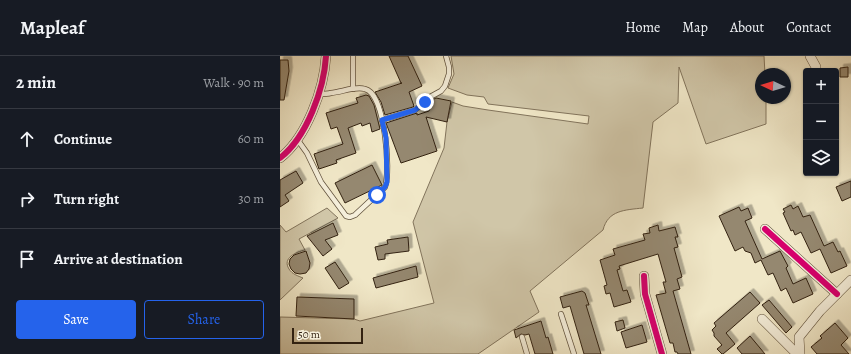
<!DOCTYPE html>
<html lang="en">
<head>
<meta charset="utf-8">
<style>
  body { margin:0; font-family:Alegreya,serif; background:#242831; color:#f1f3f6 }
  .controls { position:absolute; right:12px; top:12px; display:grid; overflow:hidden; border-radius:4px; box-shadow:0 1px 3px #0004 }
  .controls button { width:36px; height:36px; display:grid; place-items:center; padding:0; border:0; border-bottom:1px solid #363941; background:#171b24; color:#f1f3f6; font:20px sans-serif }
  .compass { position:absolute; left:475px; top:12px; width:36px; height:36px; border-radius:50%; background:#171b24; box-shadow:0 1px 3px #0004; rotate:274deg }
  .scale { position:absolute; left:12px; bottom:10px; width:71px; box-sizing:border-box; padding-left:4px; border:2px solid #321; border-top:0; font-size:11px; line-height:14px; white-space:nowrap; color:#321; -webkit-text-stroke:3px #f5efdb; paint-order:stroke }
  .stop { position:absolute; width:12px; height:12px; margin:-9px; border:3px solid #2563eb; border-radius:50%; background:#fff }
  .stop.end { background:#2563eb; border-color:#fff; box-shadow:0 1px 4px #0008 }
  .list { margin:0; padding:0; list-style:none }
  h2 { display:flex; justify-content:space-between; align-items:center; height:52px; margin:0; padding:0 16px; font-size:17px }
  h2 small { font-size:13px; font-weight:400; color:#9ea1a6 }
  .list li { display:grid; grid-template-columns:26px 1fr auto; gap:12px; align-items:center; box-sizing:border-box; height:60px; padding:0 16px; border-top:1px solid #363941 }
  .list b { display:block; font-size:15px; white-space:nowrap }
  .list em { font-size:13px; font-style:normal; color:#9ea1a6 }
  .actions { display:flex; gap:8px; padding:12px 16px }
  .actions a { flex:1; padding:9px 0; border:1px solid #2563eb; border-radius:4px; text-align:center; font-size:14px; color:#2563eb }
  .actions .main { background:#2563eb; color:#fff }
  .icon { flex:none; width:22px; height:22px; fill:none; stroke:currentColor; stroke-width:2; stroke-linecap:round; stroke-linejoin:round }
  .map { position:relative; flex:none; width:571px; height:298px; overflow:hidden }
  header { display:flex; align-items:center; gap:24px; box-sizing:border-box; height:56px; padding:0 20px; background:#171b24; border-bottom:1px solid #363941 }
  header strong { font-size:19px }
  nav { display:flex; gap:22px; margin-inline-start:auto; font-size:14px }
  main { display:flex }
  aside { flex:1; background:#171b24 }
  .map>svg:first-child { display:block }
</style>
</head>
<body>
<header>
<strong>Mapleaf</strong>
<nav><a>Home</a><a>Map</a><a>About</a><a>Contact</a></nav>
</header>
<main>
<aside>
<h2>2 min<small>Walk · 90 m</small></h2>
<ul class="list">
<li><svg class="icon" aria-label="ahead" viewBox="0 0 24 24"><path d="M12 20V5M6 11l6-6 6 6"/></svg><div><b>Continue</b></div><em>60 m</em></li>
<li><svg class="icon" aria-label="right" viewBox="0 0 24 24"><path d="M7 20v-9h11M14 6l5 5-5 5"/></svg><div><b>Turn right</b></div><em>30 m</em></li>
<li><svg class="icon" aria-label="arrive" viewBox="0 0 24 24"><path d="M6 21V4h12l-3 4 3 4H6"/></svg><div><b>Arrive at destination</b></div></li>
</ul>
<div class="actions"><a class="main">Save</a><a>Share</a></div>
</aside>
<div class="map">
<svg width="571" height="298" viewBox="0 0 571 298">
  <defs>
    <filter id="shadow"><feDropShadow dx="3.5" dy="-3.5" stdDeviation="0" flood-color="#0004"/></filter>
  </defs>
  <rect width="100%" height="100%" fill="#f0e7c7"/>
  <filter id="stains"><feTurbulence type="fractalNoise" baseFrequency=".005" numOctaves="4"/><feColorMatrix values="0 0 0 0 .2 0 0 0 0 .09 0 0 0 0 .02 0 0 0 .5 -.17"/></filter>
  <radialGradient id="worn" r=".72"><stop offset=".6" stop-color="#630" stop-opacity="0"/><stop offset="1" stop-color="#630" stop-opacity=".3"/></radialGradient>
  <g fill="#d0c6a8" stroke="#82745c">
    <path d="M171 0H484L485 18H481V42H486V68L426 88 399 11 398 47 373 66 363 152C345 154 328 154 323 174L250 235 259 256 198 298H0V261L74 263 80 265 154 247 133 166 164 92 167 66 172 46 183 50 208 54 308 68 309 60 208 48 204 41 187 39 168 32 174 18Z"/>
    <path d="M47 152 58 162 19 183 25 194C16 196 2 202 9 213 12 218 18 220 23 222L0 244V169L6 176Z"/>
  </g>
  <g fill="#958870" stroke="#321" filter="url(#shadow)">
    <polygon points="109,0 128,0 142,30 129,36 134,50 133,51 105,59 101,46 95,36 122,27 121,27"/>
    <polygon points="0,4 8,4 9,15 4,44 0,44"/>
    <polygon points="568,11 568,21 560,21 560,12"/>
    <polygon points="86,39 89,40 94,49 100,73 92,76 90,67 82,70 81,67 68,72 76,97 56,104 57,107 39,113 34,98 63,88 57,71 51,73 46,57 78,47 76,42"/>
    <polygon points="156,42 171,45 167,66 146,61 157,95 121,107 106,67 137,57 137,59 149,55 152,44"/>
    <polygon points="92,109 102,129 65,147 55,127"/>
    <polygon points="16,115 23,127 5,139 9,145 0,151 0,124"/>
    <polygon points="571,125 571,141 562,145 556,131"/>
    <polygon points="511,149 513,153 518,150 523,161 530,159 544,190 553,186 558,196 560,195 567,210 551,217 540,193 531,197 521,176 515,179 513,174 511,175 503,157 505,156 503,153"/>
    <polygon points="459,151 461,155 468,152 472,162 465,165 482,203 500,195 508,210 506,212 513,228 526,222 533,238 513,247 506,232 501,235 493,217 488,219 481,204 475,207 471,197 465,195 463,191 455,195 439,160"/>
    <polygon points="53,167 58,179 45,184 52,193 43,200 27,180"/>
    <polygon points="378,169 379,175 395,171 398,181 395,181 398,191 394,192 402,221 397,223 400,233 393,235 411,298 398,298 397,296 395,296 393,287 390,287 376,239 386,237 383,226 386,226 378,198 339,210 340,213 337,214 343,235 347,234 351,246 334,251 330,237 326,238 324,230 327,229 320,204 335,199 333,193 365,184 363,178 370,177 369,172"/>
    <polygon points="128,181 129,195 105,198 105,203 98,204 95,191 108,188 107,184"/>
    <polygon points="26,195 30,207 29,213 26,217 20,218 15,217 11,213 9,208 10,203 14,199"/>
    <polygon points="55,206 69,227 59,233 45,212"/>
    <polygon points="136,210 138,221 96,232 93,222"/>
    <polygon points="302,235 305,237 309,249 306,249 321,298 304,298 290,250 283,252 280,241"/>
    <polygon points="470,236 480,247 446,277 455,288 443,298 442,298 437,293 442,289 434,280 434,277 432,274 436,270 434,267"/>
    <polygon points="17,241 74,243 74,263 16,260"/>
    <polygon points="489,244 512,271 506,277 482,249"/>
    <polygon points="343,264 345,272 337,275 335,266"/>
    <polygon points="261,265 266,282 268,281 273,298 255,298 249,278 245,279 241,278 236,282 234,274"/>
    <polygon points="555,267 568,282 561,289 569,298 537,298 531,291 542,282 540,280"/>
    <polygon points="362,269 367,286 346,292 341,276"/>
    <polygon points="470,280 485,298 462,298 457,292"/>
  </g>
  <g fill="none" stroke-linecap="round" stroke-linejoin="round">
    <defs>
      <g id="lane">
        <polyline points="73,33 73,0"/>
        <polyline points="102,64 135,54 150,41 161,35 165,30 169,18 169,11 166,0"/>
        <path d="M17 83 27 97 41 126 66 160 70 161 75 159 105 131C111 115 105 37 85 33 75 30 62 36 51 37 47 38 43 38 39 38"/>
        <polyline points="281,258 294,298"/>
        <polyline points="242,281 247,298"/>
      </g>
      <g id="street">
        <polyline points="530,0 536,11"/>
        <path d="M0 102C27 81 44 33 46 0"/>
        <polyline points="485,173 557,238"/>
        <polyline points="364,220 365,238 382,298"/>
        <polyline points="482,263 517,298"/>
        <polyline points="520,298 519,281 540,255 571,224"/>
      </g>
    </defs>
    <use href="#lane" stroke="#62533e" stroke-width="6"/>
    <use href="#street" stroke="#62533e" stroke-width="10"/>
    <use href="#lane" stroke="#f5efdb" stroke-width="4.5"/>
    <use href="#street" stroke="#f5efdb" stroke-width="9"/>
    <defs>
      <g id="cycleway">
        <path d="M0 102C27 81 44 33 46 0"/>
        <polyline points="485,173 557,238"/>
        <polyline points="364,220 365,238 382,298"/>
      </g>
    </defs>
    <use href="#cycleway" stroke="#f5efdb" stroke-width="8"/>
    <use href="#cycleway" stroke="#d6006c" stroke-width="6"/>
  </g>
  <g fill="none" stroke-linecap="round" stroke-linejoin="round">
    <polyline stroke="#2563eb" stroke-width="5" points="97,139 105,131 107,126 106,82 102,64 135,54 145,46"/>
  </g>
  <rect width="100%" height="100%" filter="url(#stains)"/>
  <rect width="100%" height="100%" fill="url(#worn)"/>
</svg>
<div class="controls">
<button>+</button>
<button>−</button>
<button><svg class="icon" aria-label="layers" viewBox="0 0 24 24"><path d="M12 4l9 5-9 5-9-5zM3 14l9 5 9-5"/></svg></button>
</div>
<svg class="compass" viewBox="-18 -18 36 36"><path d="M0-13l5 13h-10z" fill="#e53935"/><path d="M0 13l5-13h-10z" fill="#9ea1a6"/></svg>
<div class="scale">50 m</div>
<div class="stop" style="left:97px;top:139px"></div>
<div class="stop end" style="left:145px;top:46px"></div>
</div>
</main>
</body>
</html>
